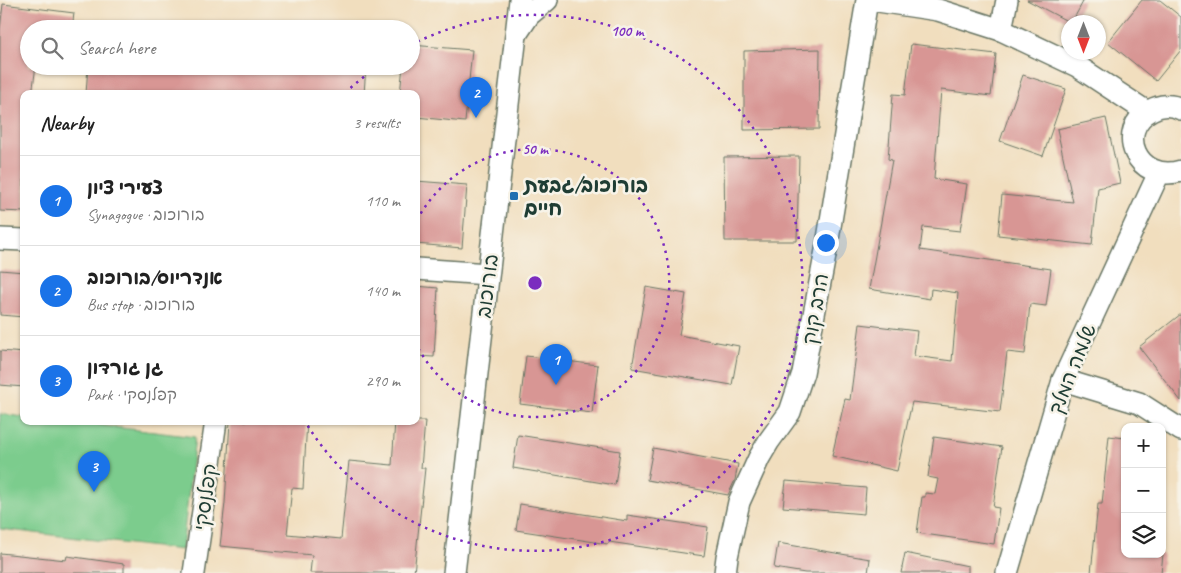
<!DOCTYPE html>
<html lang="en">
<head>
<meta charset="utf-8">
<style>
  body { margin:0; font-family:Caveat,"Playpen Sans Hebrew",sans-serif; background:#f6f6f6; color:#222 }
  .controls { position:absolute; right:15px; bottom:15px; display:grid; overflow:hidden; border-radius:10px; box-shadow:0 1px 4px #0004 }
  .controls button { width:45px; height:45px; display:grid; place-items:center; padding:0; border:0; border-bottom:1px solid #e0e0e0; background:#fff; color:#222; font:25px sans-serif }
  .compass { position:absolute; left:1061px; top:15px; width:45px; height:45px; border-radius:50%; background:#fff; box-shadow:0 1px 4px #0004; rotate:180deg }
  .you { position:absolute; left:825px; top:242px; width:18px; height:18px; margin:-12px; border:4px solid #fff; border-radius:50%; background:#1a73e8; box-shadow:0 0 0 8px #1a73e833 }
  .badge { display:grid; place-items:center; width:32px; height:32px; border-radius:50%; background:#1a73e8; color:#fff; font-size:16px; font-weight:700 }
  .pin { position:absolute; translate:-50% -41px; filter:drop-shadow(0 1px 2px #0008) }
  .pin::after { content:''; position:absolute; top:26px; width:18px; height:15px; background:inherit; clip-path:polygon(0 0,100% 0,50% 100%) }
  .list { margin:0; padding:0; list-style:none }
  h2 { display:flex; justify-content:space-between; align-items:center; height:65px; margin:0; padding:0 20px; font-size:21px }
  h2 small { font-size:16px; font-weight:400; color:#767676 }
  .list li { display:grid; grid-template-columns:32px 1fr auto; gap:15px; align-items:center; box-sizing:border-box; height:90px; padding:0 20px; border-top:1px solid #e0e0e0 }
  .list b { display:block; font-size:19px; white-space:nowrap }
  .list p { margin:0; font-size:16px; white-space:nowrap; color:#767676 }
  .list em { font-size:16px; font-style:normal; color:#767676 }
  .icon { flex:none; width:28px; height:28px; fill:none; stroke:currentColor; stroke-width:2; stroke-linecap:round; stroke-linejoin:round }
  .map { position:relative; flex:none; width:1181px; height:573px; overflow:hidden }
  .search { position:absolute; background:#fff; box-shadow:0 1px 4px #0004; left:20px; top:20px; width:400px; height:55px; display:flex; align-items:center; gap:12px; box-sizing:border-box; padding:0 18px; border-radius:28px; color:#767676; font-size:19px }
  .panel { position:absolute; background:#fff; box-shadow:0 1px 4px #0004; left:20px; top:90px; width:400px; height:335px; border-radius:10px }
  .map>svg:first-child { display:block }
</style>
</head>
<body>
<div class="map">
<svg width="1181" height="573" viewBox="0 0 1181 573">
  <rect width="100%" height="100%" fill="#f7f3e8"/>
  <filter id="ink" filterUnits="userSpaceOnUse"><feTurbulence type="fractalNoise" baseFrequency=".02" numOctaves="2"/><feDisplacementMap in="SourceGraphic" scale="10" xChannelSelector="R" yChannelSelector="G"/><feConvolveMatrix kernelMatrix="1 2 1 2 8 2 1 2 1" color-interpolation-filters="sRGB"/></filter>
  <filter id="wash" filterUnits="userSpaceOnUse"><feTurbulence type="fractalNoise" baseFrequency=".0096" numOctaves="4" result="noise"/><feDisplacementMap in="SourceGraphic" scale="20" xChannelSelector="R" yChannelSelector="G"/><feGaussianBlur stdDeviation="1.12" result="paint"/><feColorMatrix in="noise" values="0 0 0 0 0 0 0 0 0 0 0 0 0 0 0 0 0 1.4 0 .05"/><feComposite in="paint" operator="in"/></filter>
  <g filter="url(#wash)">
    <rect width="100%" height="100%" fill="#f1debe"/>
    <polygon fill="#7ccc8d" stroke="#4e8460" points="0,414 24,417 24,421 98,421 98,425 195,437 182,550 0,529"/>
    <g id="blocks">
      <g fill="#d89694">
        <polygon points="1027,0 1084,0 1072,22 1069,22"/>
        <polygon points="1142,0 1160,0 1181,17 1181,50 1156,81 1108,42"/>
        <polygon points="3,4 74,13 72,29 29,29 29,66 36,66 32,94 24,94 24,212 0,211 0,30"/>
        <polygon points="911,44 996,54 991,96 941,90 934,179 967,184 960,231 923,227 920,250 1051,269 1046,306 1030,304 1025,354 1007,352 1000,412 912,402 897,471 832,456 845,399 850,400 860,324 917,331 914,356 952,361 958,293 931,289 930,299 869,289 892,160 888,159 893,94 905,95"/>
        <polygon points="411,45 472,50 465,122 416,117 416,94 400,94 403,66 411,66"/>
        <polygon points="820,49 819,129 744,130 744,51"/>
        <polygon points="88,66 366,66 364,94 86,94"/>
        <polygon points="1023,75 1066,89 1043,156 1000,141"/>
        <polygon points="1106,118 1120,183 1098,188 1092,245 998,235 1002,195 1073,202 1057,129"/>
        <polygon points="799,156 797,241 725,241 724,157"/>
        <polygon points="416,181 467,185 462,248 416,244"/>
        <polygon points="0,270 24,272 24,317 0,315"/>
        <polygon points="416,286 438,288 434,357 416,356"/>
        <polygon points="646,287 686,294 679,335 739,346 732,385 632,368"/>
        <polygon points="1181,314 1181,401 1139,347"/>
        <polygon points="0,351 24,353 24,387 0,385"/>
        <polygon points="526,356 598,365 592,413 520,404"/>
        <polygon points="230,421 307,421 303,489 292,488 287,534 341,539 349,461 392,465 395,421 425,421 421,468 425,468 414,573 310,573 312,555 220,546 225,503"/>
        <polygon points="518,435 620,451 615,485 513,468"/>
        <polygon points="1109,436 1125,438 1125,554 1163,554 1161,573 1091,573 1098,504 1102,504"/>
        <polygon points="934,437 1002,447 993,507 999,508 994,544 917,533 922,497 925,497 925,493 935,494 938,479 928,477"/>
        <polygon points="653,448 738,464 735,480 728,495 647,480"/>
        <polygon points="786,481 866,488 864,514 783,507"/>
        <polygon points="520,504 627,521 627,515 708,527 704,556 609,542 608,544 516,530"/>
        <polygon points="778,543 870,559 868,573 805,573 774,568"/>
        <polygon points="0,553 66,560 67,556 124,564 124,573 0,573"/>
        <polygon points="905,553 968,566 968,573 901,573"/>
      </g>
    </g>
  </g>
  <g filter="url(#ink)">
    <use href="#blocks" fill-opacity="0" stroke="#687564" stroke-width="1"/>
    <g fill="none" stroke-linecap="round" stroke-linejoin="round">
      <defs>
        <g id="minor">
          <polyline points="871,0 938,10 1001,30 1077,66 1147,112"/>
          <polyline points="1001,30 1007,0"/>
          <polyline points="517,33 529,15 547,0"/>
          <path d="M1181 109C1171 104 1160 105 1151 110 1114 130 1137 184 1181 171"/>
          <polyline points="0,239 24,240"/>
          <polyline points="416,269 488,274"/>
          <polyline points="1063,380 1139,403 1181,430"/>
          <polyline points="194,573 216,421"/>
          <polyline points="454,573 520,0"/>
          <polyline points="725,573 727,557 739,502 759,458 769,441 790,412 803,373 827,245 867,0"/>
          <polyline points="1007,573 1063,380 1159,173"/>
        </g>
      </defs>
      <use href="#minor" stroke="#687564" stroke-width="24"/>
      <use href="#minor" stroke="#fff" stroke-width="21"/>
    </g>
  </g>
  <g fill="none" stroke="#7b2cbf" stroke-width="2.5" stroke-dasharray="2.5 5">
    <path d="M417 220A134 134 0 1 1 417 346"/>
    <path d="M345 93A268 268 0 0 1 376 68M411 45A268 268 0 1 1 306 423"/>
  </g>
  <rect fill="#1f6fb2" stroke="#f7f3e8" stroke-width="2" x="509" y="191" width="10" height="10" rx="2.5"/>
  <g text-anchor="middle" stroke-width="5" stroke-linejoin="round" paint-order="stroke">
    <g font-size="20" font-weight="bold" fill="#1f3d34" stroke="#f7f3e8" text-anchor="start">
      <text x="524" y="192">בורוכוב/גבעת<tspan x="524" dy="23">חיים</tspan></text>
    </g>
    <g font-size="20" fill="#1f3d34" stroke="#f7f3e8">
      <text transform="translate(487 286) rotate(-83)" y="7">בורוכוב</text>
      <text transform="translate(815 309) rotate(-80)" y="7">הרב קוק</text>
      <text transform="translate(1072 369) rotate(-68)" y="7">שלמה המלך</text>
      <text transform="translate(205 497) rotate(-82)" y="7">קפלנסקי</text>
    </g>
  </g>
  <circle cx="535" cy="283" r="8" fill="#7b2cbf" stroke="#f7f3e8" stroke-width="2.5"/>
  <g font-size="15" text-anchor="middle" font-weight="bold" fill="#7b2cbf" stroke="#f7f3e8" stroke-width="5" stroke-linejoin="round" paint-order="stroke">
    <text x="627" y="36">100 m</text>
    <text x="535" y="154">50 m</text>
  </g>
</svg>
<div class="controls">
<button>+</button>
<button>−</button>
<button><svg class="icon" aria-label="layers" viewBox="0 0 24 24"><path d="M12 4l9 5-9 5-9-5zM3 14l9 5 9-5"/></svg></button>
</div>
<svg class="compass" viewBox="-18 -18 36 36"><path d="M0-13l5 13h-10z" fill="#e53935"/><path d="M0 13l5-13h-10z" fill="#767676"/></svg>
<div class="you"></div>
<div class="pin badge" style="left:556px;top:385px">1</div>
<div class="pin badge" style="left:476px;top:118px">2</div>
<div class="pin badge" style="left:94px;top:492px">3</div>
<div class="search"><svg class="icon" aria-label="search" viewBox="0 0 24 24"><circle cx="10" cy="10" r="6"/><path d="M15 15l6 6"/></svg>Search here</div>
<section class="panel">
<h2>Nearby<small>3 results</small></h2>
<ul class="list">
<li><span class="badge">1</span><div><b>צעירי ציון</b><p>Synagogue · בורוכוב</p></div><em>110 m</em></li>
<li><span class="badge">2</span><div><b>אנדריוס/בורוכוב</b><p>Bus stop · בורוכוב</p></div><em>140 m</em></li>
<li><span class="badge">3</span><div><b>גן גורדון</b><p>Park · קפלנסקי</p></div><em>290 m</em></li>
</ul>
</section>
</div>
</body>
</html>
